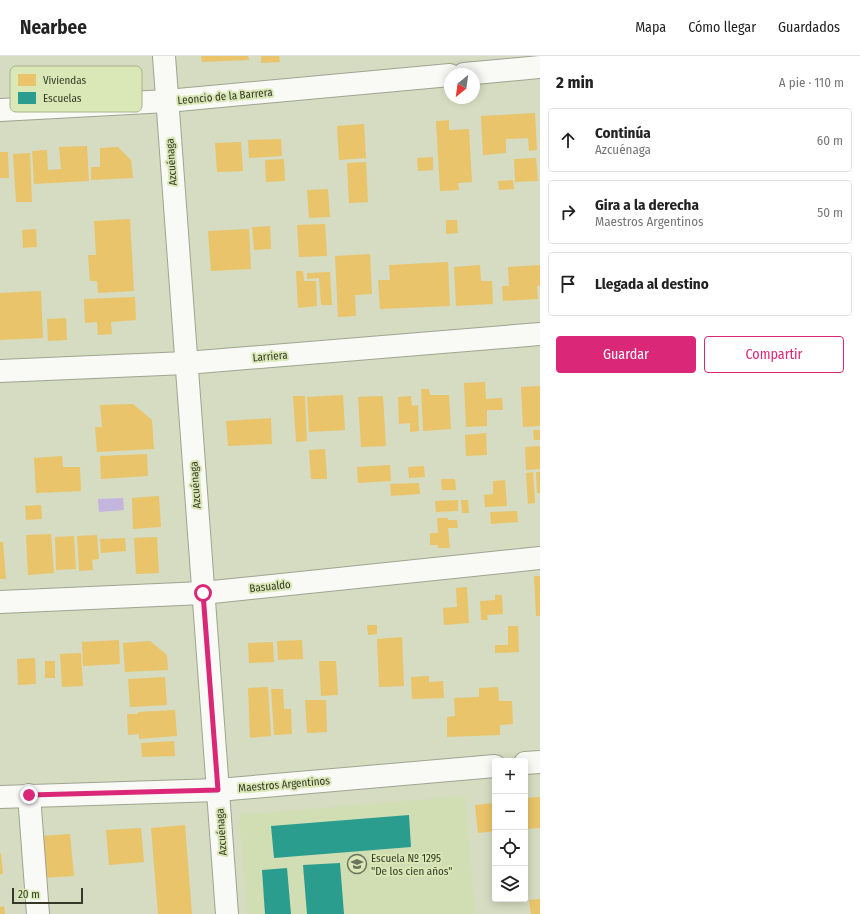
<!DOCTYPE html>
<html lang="es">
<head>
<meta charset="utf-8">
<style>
  body { margin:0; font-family:"Fira Sans Condensed",sans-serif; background:#f6f6f6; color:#222 }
  .controls { position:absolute; right:12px; bottom:12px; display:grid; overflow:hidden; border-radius:4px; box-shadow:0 2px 10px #0003 }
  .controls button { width:36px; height:36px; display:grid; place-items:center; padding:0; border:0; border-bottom:1px solid #e0e0e0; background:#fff; color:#222; font:20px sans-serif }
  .compass { position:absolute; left:444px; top:12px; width:36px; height:36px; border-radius:50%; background:#fff; box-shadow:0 2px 10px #0003; rotate:209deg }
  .scale { position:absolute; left:12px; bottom:10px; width:71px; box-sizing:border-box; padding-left:4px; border:2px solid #353a26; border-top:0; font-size:11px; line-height:14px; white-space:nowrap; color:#353a26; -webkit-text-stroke:3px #dae7b6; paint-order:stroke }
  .stop { position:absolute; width:12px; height:12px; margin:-9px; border:3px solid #db2777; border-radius:50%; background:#fff }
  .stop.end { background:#db2777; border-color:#fff; box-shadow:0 1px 4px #0008 }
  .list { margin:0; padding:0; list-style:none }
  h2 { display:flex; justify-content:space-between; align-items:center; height:52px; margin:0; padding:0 16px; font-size:17px }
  h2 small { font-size:13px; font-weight:400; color:#767676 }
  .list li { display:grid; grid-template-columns:26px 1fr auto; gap:12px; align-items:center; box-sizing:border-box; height:64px; margin:0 8px 8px; padding:0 8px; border:1px solid #e0e0e0; border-radius:4px }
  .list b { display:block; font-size:15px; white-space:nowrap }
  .list p { margin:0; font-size:13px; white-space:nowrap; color:#767676 }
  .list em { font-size:13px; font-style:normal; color:#767676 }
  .actions { display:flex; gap:8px; padding:12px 16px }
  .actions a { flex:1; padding:9px 0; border:1px solid #db2777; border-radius:4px; text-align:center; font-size:14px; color:#db2777 }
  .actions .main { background:#db2777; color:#fff }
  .icon { flex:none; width:22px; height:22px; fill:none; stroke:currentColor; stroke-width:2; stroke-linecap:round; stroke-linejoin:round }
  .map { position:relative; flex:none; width:540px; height:858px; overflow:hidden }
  header { display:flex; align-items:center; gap:24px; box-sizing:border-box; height:56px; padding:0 20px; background:#fff; border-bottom:1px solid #e0e0e0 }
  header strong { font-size:19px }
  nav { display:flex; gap:22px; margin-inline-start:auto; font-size:14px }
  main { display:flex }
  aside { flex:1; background:#fff }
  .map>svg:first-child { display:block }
</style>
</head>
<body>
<header>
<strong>Nearbee</strong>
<nav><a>Mapa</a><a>Cómo llegar</a><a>Guardados</a></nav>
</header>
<main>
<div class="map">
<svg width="540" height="858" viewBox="0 0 540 858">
  <rect width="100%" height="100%" fill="#d5dcc1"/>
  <polygon fill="#d1ddb2" points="465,740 475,858 247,858 239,759"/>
  <polygon fill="#c4b5de" points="123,442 124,454 99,456 98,443"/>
  <g fill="#e9c46a">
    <polygon points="201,0 248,0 249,4 202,6"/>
    <polygon points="261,0 279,0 280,6 261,7"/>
    <polygon points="535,57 537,94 529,95 528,82 506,83 506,97 483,99 481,60"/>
    <polygon points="449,64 449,74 469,73 472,126 458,127 459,134 440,135 436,65"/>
    <polygon points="364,68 366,102 339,104 337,70"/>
    <polygon points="281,83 282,100 249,102 248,84"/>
    <polygon points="241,86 243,115 217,116 215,87"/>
    <polygon points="87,90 89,125 34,128 32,95 47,94 48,114 61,113 59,91"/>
    <polygon points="118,91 131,104 133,122 91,124 91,111 100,111 100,92"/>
    <polygon points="0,96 8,96 9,122 0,122"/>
    <polygon points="30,97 32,146 16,146 13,98"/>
    <polygon points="433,101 433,114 418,115 417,102"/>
    <polygon points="536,102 538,125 515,126 514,103"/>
    <polygon points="284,103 285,125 266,126 265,104"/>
    <polygon points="366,106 368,146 349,147 347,107"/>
    <polygon points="513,124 514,133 499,134 498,125"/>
    <polygon points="328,133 330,161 309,162 307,134"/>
    <polygon points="130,163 134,235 98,237 97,225 90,225 88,199 96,199 94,165"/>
    <polygon points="446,164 457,164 458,177 446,178"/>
    <polygon points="325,168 327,200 299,201 297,169"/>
    <polygon points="270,170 271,193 254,194 252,171"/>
    <polygon points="36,173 37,191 23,192 22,174"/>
    <polygon points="249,173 251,213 211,215 208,175"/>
    <polygon points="370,198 372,238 355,239 356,260 338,261 335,200"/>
    <polygon points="448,206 450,250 380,253 378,224 390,224 389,209"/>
    <polygon points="480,209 481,225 492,225 493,248 456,250 454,211"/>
    <polygon points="540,209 540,230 537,230 538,243 503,245 502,230 509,230 508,211"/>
    <polygon points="296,215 303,215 304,225 316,225 317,250 298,252"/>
    <polygon points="330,216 332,249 321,249 319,222 307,223 307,217"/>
    <polygon points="41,235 43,282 0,284 0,237"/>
    <polygon points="135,241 136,264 111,266 112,278 98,279 97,266 85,267 84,243"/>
    <polygon points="66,262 67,284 48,285 47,263"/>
    <polygon points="485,326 486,343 502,342 503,354 487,354 487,370 466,371 464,327"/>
    <polygon points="540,330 540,370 523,371 521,331"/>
    <polygon points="421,333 429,333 430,339 449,339 451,373 423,375"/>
    <polygon points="343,339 345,374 309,376 307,341"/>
    <polygon points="293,340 305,340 307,385 296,386"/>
    <polygon points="383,340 386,390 361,391 358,341"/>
    <polygon points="411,340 412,350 418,349 419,375 410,376 410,367 399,368 398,341"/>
    <polygon points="133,348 152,364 154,393 97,396 95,371 102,371 100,349"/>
    <polygon points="271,362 272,388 228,390 226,365"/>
    <polygon points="533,374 540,374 540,384 534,384"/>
    <polygon points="486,377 487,399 466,400 465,379"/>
    <polygon points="540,390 540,413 526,414 525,391"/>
    <polygon points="325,393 327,423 311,423 309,394"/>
    <polygon points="147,398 148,420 101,423 100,400"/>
    <polygon points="62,400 63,411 80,411 81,435 36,437 34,402"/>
    <polygon points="390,409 391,425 358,427 357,411"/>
    <polygon points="424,410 425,421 409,422 408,411"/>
    <polygon points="533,416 535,447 528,448 526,417"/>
    <polygon points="536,416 540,416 540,437 537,437"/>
    <polygon points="441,423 455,423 456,434 442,434"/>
    <polygon points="505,424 507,450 485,451 484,439 493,438 493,425"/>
    <polygon points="419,427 420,438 391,440 390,428"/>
    <polygon points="159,440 161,471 133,473 132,442"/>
    <polygon points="458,444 458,455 436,456 435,445"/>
    <polygon points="461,444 468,444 469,457 462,457"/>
    <polygon points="41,449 42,463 26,464 25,450"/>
    <polygon points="517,455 518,466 491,468 490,456"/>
    <polygon points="437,462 448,462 448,464 457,464 458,472 448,472 450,492 438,492 438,489 430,489 430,477 438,477"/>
    <polygon points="51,478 54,517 28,519 26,479"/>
    <polygon points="97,479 99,503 92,504 93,514 79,515 77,480"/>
    <polygon points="74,480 76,513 56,514 55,481"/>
    <polygon points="157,481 159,517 136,518 134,482"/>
    <polygon points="125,482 126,495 101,497 100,483"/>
    <polygon points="0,486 3,486 6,523 0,523"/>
    <polygon points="534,520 540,520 540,560 536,560"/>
    <polygon points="467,531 469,567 444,569 443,552 457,551 456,532"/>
    <polygon points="495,539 502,539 503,558 487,559 488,564 481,564 480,545 495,544"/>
    <polygon points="367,569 377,569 377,578 368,579"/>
    <polygon points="508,570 518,570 519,596 495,597 495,589 508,589"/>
    <polygon points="402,581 404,630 379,631 377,583"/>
    <polygon points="119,584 120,608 83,610 82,586"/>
    <polygon points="302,584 303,603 278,604 277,585"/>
    <polygon points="150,585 167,599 168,614 125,616 123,587"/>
    <polygon points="273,586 274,606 249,607 248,587"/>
    <polygon points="81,597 83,630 62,631 60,598"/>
    <polygon points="35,602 36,628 18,629 17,603"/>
    <rect x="45" y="605" width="10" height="17"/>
    <polygon points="319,605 336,605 338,639 321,640"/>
    <polygon points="429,620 429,626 443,625 444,642 412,643 411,621"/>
    <polygon points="165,621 167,649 130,651 128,623"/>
    <polygon points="268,631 271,680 250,682 248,632"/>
    <polygon points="498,631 499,645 512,645 513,668 500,669 500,679 447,681 447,661 455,660 454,642 479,641 479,632"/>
    <polygon points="271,633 283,633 284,653 291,653 292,678 274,679"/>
    <polygon points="305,644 326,644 327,676 307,677"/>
    <polygon points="175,654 177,680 139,683 139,678 128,679 127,658 138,658 138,656"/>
    <polygon points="174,685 175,700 142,701 141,687"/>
    <polygon points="540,741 540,772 525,773 525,742"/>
    <polygon points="495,747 495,775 478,777 475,749"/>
    <polygon points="185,769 192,858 158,858 151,772"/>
    <polygon points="141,772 144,806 109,809 106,774"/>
    <polygon points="70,778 74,820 43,822 40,780"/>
    <polygon points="0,797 1,797 3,818 0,818"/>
    <polygon points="540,843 540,858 531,858 529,844"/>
    <polygon points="4,850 5,858 0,858 0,851"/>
  </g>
  <g fill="#2a9d8f">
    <polygon points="409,759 411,791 274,802 271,770"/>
    <polygon points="340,807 344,858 307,858 303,809"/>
    <polygon points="287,812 291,858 265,858 262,814"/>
  </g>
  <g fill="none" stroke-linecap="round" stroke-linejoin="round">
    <defs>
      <g id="minor">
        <polyline points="164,0 227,858"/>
        <polyline points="464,18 540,11"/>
        <polyline points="0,54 167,45 450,19"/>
        <polyline points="0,315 186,307 540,278"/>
        <polyline points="0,546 203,537 540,502"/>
        <polyline points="525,707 540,706"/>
        <polyline points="29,739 38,858"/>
        <polyline points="0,741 218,734 495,710"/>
      </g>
    </defs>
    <use href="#minor" stroke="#9fa490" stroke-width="24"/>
    <use href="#minor" stroke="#f9faf6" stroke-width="22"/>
  </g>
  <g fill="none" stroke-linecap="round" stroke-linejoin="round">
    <polyline stroke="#db2777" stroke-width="5" points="29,739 218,734 203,537"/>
  </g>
  <defs>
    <symbol id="school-ring" viewBox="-11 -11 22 22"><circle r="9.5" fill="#dae7b6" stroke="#6d735c" stroke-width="1.5"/><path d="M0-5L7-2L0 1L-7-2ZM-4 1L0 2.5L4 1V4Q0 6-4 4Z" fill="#6d735c"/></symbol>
  </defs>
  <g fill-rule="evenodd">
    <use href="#school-ring" x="346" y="797" width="22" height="22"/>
  </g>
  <g text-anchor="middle" stroke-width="4" stroke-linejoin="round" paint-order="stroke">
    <g font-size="11" fill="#353a26" stroke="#dae7b6">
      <text transform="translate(225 40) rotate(-5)" y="4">Leoncio de la Barrera</text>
      <text transform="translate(171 106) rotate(-94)" y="4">Azcuénaga</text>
      <text transform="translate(270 300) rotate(-5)" y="4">Larriera</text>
      <text transform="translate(195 429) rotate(-94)" y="4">Azcuénaga</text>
      <text transform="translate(270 530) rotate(-6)" y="4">Basualdo</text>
      <text transform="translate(284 728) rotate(-5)" y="4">Maestros Argentinos</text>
      <text transform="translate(221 776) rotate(-94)" y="4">Azcuénaga</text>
    </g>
    <g font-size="11" fill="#353a26" stroke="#dae7b6" text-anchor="start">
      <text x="371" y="806">Escuela Nº 1295<tspan x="371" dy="13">"De los cien años"</tspan></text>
    </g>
  </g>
  <rect x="10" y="10" width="132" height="46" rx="6" fill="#dae7b6" stroke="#a8b38b" stroke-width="1"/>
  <rect x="18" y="18" width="18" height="12" fill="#e9c46a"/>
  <rect x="18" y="36" width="18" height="12" fill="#2a9d8f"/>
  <g font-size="11" fill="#353a26">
    <text x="43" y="28">Viviendas</text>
    <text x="43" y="46">Escuelas</text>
  </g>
</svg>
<div class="controls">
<button>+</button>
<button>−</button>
<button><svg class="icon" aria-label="locate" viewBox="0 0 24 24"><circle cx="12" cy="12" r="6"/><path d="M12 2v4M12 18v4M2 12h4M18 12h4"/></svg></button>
<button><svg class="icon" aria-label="layers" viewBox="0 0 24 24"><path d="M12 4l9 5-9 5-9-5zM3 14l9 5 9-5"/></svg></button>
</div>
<svg class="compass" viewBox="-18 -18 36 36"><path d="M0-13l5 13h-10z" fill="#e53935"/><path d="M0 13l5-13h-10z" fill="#767676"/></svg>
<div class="scale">20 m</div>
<div class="stop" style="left:203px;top:537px"></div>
<div class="stop end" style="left:29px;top:739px"></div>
</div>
<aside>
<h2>2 min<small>A pie · 110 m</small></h2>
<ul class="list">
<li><svg class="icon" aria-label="ahead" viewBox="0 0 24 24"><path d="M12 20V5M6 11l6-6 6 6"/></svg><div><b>Continúa</b><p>Azcuénaga</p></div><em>60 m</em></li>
<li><svg class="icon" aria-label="right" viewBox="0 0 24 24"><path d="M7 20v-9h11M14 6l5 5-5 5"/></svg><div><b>Gira a la derecha</b><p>Maestros Argentinos</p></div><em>50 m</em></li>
<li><svg class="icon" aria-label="arrive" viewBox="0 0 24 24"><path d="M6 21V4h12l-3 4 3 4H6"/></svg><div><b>Llegada al destino</b></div></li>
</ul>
<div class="actions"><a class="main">Guardar</a><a>Compartir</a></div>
</aside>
</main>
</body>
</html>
